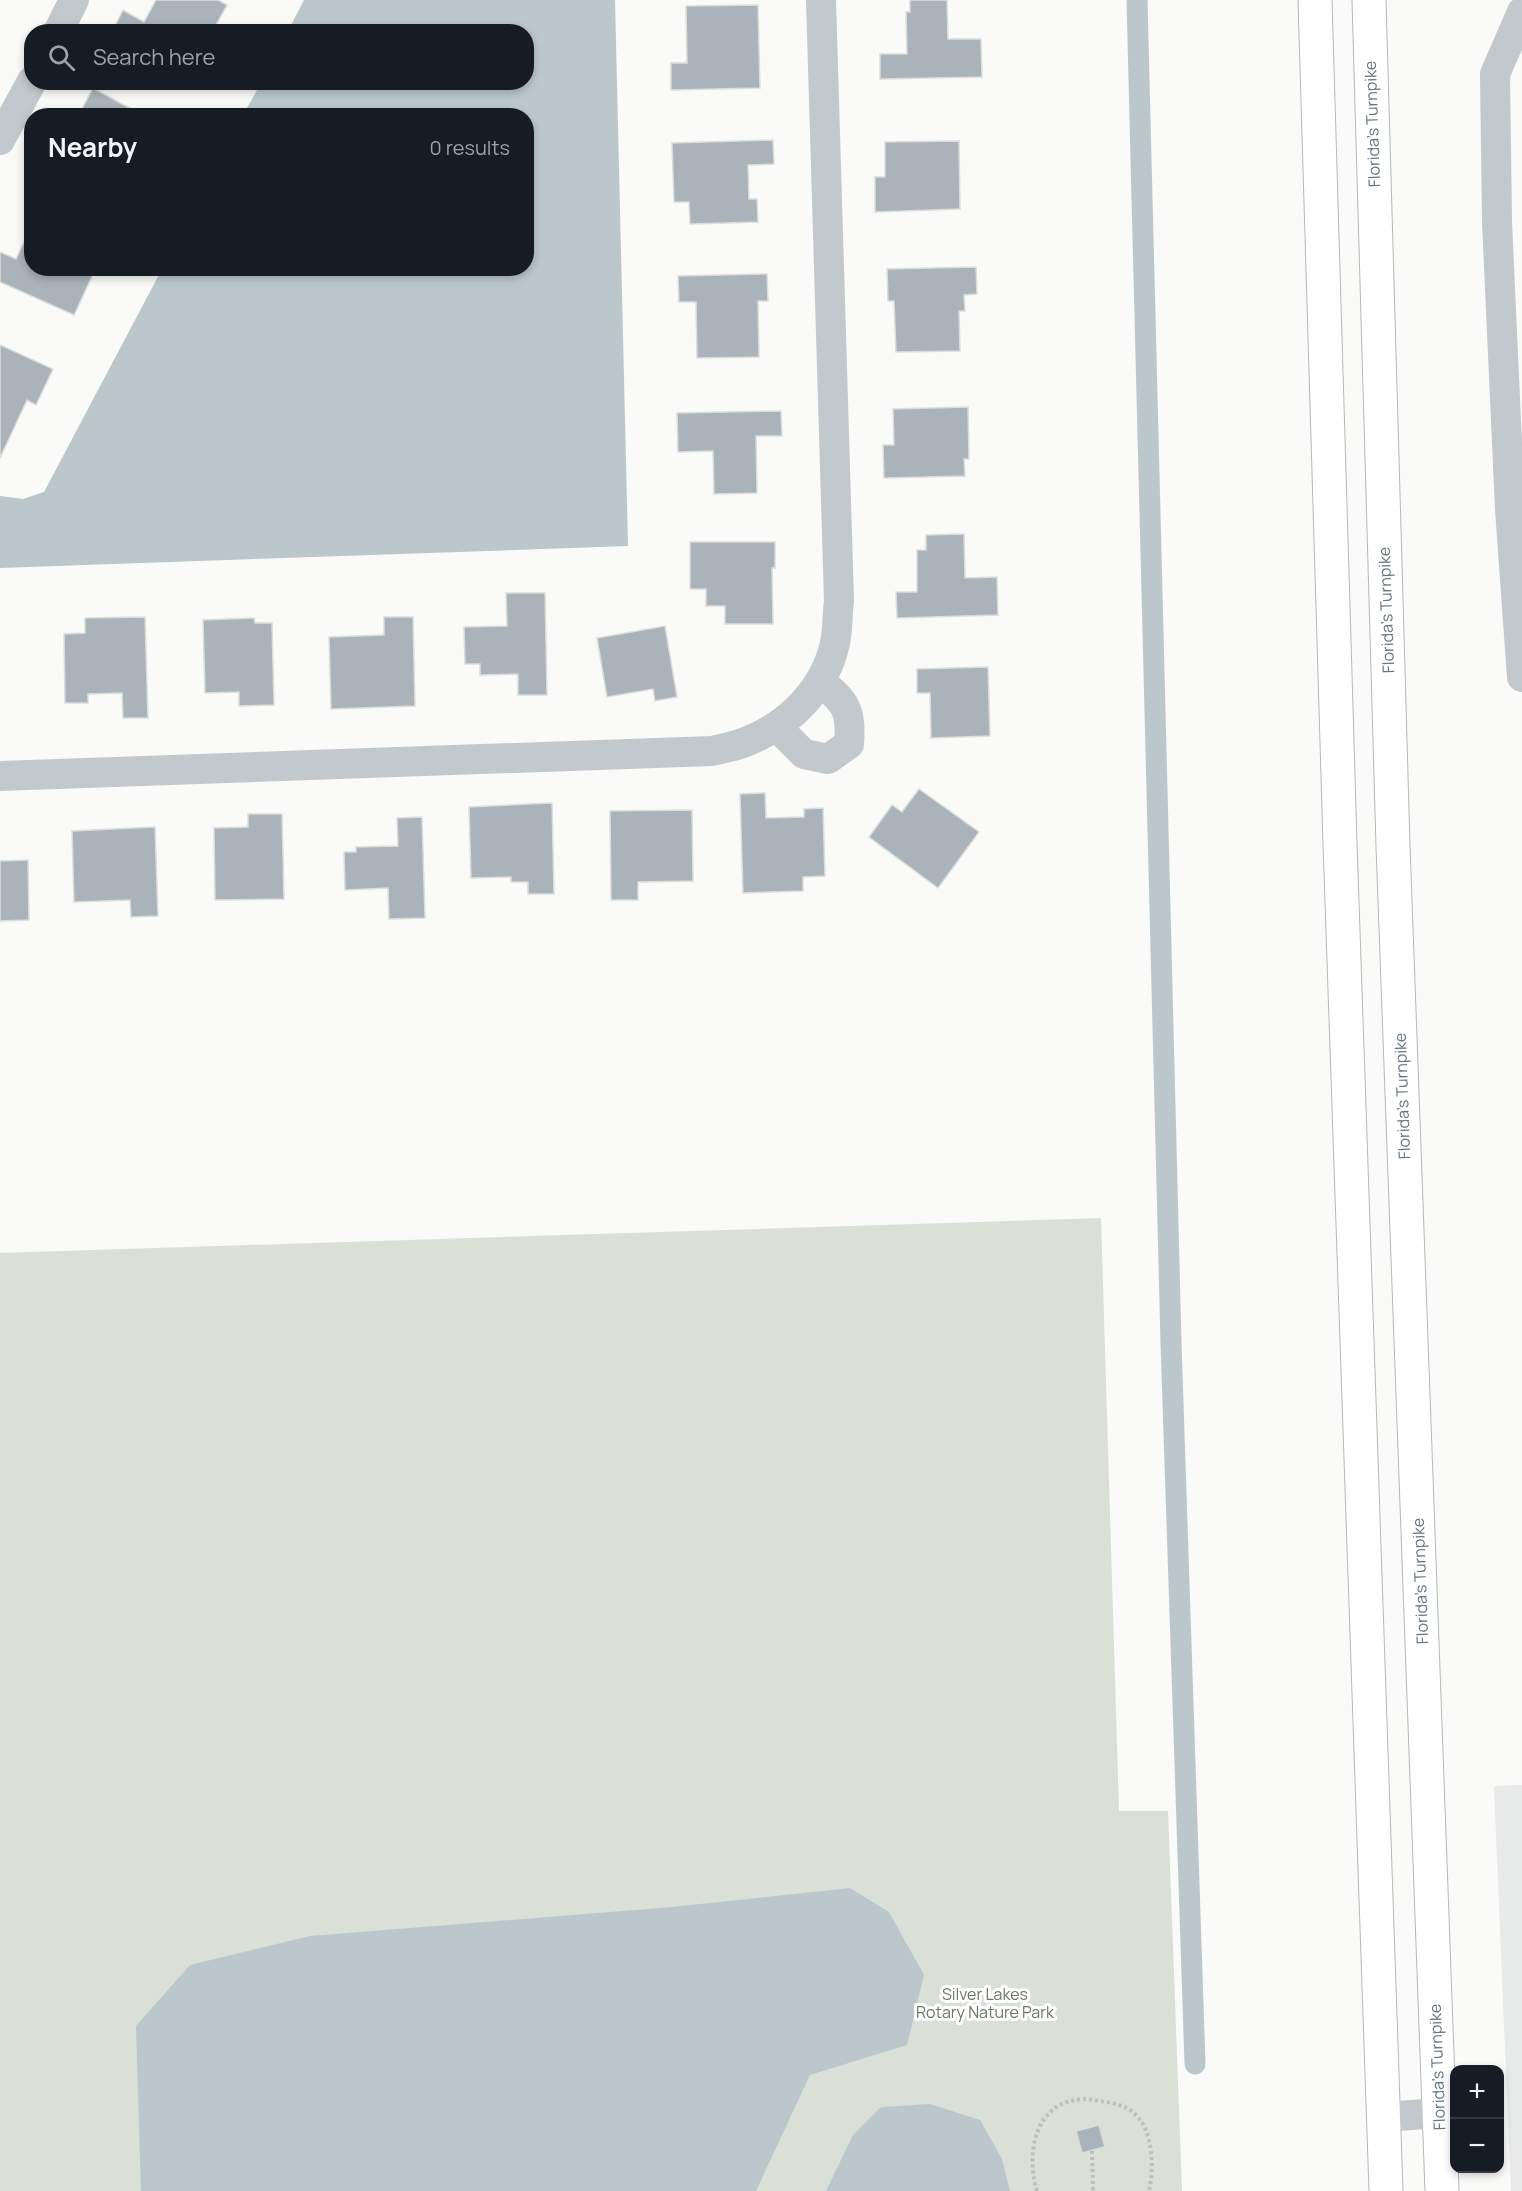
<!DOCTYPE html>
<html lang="en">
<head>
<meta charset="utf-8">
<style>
  body { margin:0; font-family:Manrope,sans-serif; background:#242831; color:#f1f3f6 }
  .controls { position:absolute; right:18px; bottom:18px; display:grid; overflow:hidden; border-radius:12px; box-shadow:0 3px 9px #0003 }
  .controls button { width:54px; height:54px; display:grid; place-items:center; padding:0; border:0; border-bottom:2px solid #363941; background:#171b24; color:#f1f3f6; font:30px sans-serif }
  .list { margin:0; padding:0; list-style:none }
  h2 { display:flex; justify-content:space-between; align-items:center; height:78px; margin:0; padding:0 24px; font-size:26px }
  h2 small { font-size:20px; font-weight:400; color:#9ea1a6 }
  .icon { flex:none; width:33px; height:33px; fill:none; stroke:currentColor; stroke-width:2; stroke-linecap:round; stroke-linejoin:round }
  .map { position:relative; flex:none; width:1522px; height:2191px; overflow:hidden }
  .search { position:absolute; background:#171b24; box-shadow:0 3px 9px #0003; left:24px; top:24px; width:510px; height:66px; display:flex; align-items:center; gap:15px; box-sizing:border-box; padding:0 21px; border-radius:24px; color:#9ea1a6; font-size:22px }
  .panel { position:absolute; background:#171b24; box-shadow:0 3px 9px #0003; left:24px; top:108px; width:510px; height:168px; border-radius:24px }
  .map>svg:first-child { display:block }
</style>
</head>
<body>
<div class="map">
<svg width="1522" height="2191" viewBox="0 0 1522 2191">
  <rect width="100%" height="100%" fill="#fafaf8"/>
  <polygon fill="#e8e9e9" points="1522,1785 1522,2191 1511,2191 1494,1786"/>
  <polygon fill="#dadfd7" points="1101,1218 1119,1811 1168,1811 1182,2191 0,2191 0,1253"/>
  <g fill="#bbc7cb">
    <polygon points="304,0 615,0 628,546 0,568 0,496 23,499 44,492 162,269 526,268 526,116 243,115 261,83 526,82 526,32 288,31"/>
    <polygon points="850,1888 889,1912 924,1975 907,2045 810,2075 756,2191 141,2191 136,2026 190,1965 310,1936 672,1907"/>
    <polygon points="930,2104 980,2120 1002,2159 1010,2191 826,2191 853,2135 881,2107"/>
  </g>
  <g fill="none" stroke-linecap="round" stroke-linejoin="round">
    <polyline stroke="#bbc7cb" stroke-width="21" points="1137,0 1171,1343 1195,2064"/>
  </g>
  <g fill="#aab3b9" stroke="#dcdcda" stroke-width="1.5">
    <polygon points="156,0 218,0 227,5 212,32 112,32 123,10 144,22"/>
    <polygon points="910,0 947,0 948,39 981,39 982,77 880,79 880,54 907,54 906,12 910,12"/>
    <polygon points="758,5 760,88 671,90 671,63 687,63 686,6"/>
    <polygon points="93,88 144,116 95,116 82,109"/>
    <polygon points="773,140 774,164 748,165 749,199 757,199 758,222 690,224 689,202 674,202 672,143"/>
    <polygon points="959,141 960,209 875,212 875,177 885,177 885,142"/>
    <polygon points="32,225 32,268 96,268 74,315 0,282 0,252 16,259"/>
    <polygon points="976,267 977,294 964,295 965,311 959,311 960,351 896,352 894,301 888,301 887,269"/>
    <polygon points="767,274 768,301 758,301 759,357 697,358 696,302 679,302 678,276"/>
    <polygon points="0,345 53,369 36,405 27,400 0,458"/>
    <polygon points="968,407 969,459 964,459 965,476 884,478 883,445 894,445 893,409"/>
    <polygon points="781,411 782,436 756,436 757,493 714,494 713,451 678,452 677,413"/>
    <polygon points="964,534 965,578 997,577 998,615 897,618 896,592 917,592 917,550 926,550 926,535"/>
    <polygon points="690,542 775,542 775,568 772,568 773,624 725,624 725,606 706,606 706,589 690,589"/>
    <polygon points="506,593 545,593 547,695 518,695 518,674 480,675 480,664 465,664 464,627 507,626"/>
    <polygon points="145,617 148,718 123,718 122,693 88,694 88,703 65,703 64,634 85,633 85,618"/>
    <polygon points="384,617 413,617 415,706 331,709 329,637 384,635"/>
    <polygon points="254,618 255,623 272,623 274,705 239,706 239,692 205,693 203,620"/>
    <polygon points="665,626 677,697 655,701 653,689 607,697 597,638"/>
    <polygon points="988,667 990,736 931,738 930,693 917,693 917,669"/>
    <polygon points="919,789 979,832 938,888 869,837 892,805 902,812"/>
    <polygon points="765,793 766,818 804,817 804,809 823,808 825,876 803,877 803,891 743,893 740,794"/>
    <polygon points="552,803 554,894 528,894 528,882 511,882 511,877 471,878 469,807"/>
    <polygon points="692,810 693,881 638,882 638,900 611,900 610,811"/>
    <polygon points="248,814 282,814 284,899 215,900 214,828 248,827"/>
    <polygon points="422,817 425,918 389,919 388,888 345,890 344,852 356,852 356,847 398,846 397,818"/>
    <polygon points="155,827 158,916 131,917 130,900 74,902 72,831"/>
    <polygon points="28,860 29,920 0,921 0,861"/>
    <polygon points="1099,2125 1105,2147 1082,2153 1076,2131"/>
  </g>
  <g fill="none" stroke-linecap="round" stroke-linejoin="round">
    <defs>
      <g id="highway">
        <polyline points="1315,0 1340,843 1386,2191"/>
        <polyline points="1369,0 1393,846 1442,2191"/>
      </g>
    </defs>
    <use href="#highway" stroke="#b4b9bd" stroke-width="35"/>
    <g stroke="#bbbfc2" stroke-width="4" stroke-dasharray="3 3" stroke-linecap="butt">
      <polyline points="1092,2151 1093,2191"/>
      <path d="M1037 2191C1023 2144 1041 2089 1100 2101 1113 2103 1127 2105 1137 2116 1153 2133 1154 2169 1149 2191"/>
    </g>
    <g stroke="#c3c8cc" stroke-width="30">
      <polyline points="1522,12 1495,74 1497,222 1510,509 1522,677"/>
      <polyline points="58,32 74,0"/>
      <polyline points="0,140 32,81"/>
      <path d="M777 727 804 754 828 759 849 744C852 709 845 703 821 681"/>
      <path d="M0 776 712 751C724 748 737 746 748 741 790 724 825 689 835 643 838 630 837 615 839 601L821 0"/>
      <polyline points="1384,2117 1439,2113"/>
    </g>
    <use href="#highway" stroke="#fff" stroke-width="33"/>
  </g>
  <g text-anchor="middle" stroke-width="6" stroke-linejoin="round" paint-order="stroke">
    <g font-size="16" fill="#657683" stroke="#fff">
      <text transform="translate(1372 124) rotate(-92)" y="6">Florida's Turnpike</text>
      <text transform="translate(1386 610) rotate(-92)" y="6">Florida's Turnpike</text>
      <text transform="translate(1402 1096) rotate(-92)" y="6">Florida's Turnpike</text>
      <text transform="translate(1420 1581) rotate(-92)" y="6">Florida's Turnpike</text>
      <text transform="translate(1437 2067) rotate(-92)" y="6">Florida's Turnpike</text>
    </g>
    <g font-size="16" fill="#687a64" stroke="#fff">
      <text x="985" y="2000">Silver Lakes<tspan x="985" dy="18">Rotary Nature Park</tspan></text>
    </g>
  </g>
</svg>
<div class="controls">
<button>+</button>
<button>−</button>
</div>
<div class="search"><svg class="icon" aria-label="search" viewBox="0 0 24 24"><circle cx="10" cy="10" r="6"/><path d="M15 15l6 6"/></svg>Search here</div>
<section class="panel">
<h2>Nearby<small>0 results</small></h2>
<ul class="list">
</ul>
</section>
</div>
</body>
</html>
